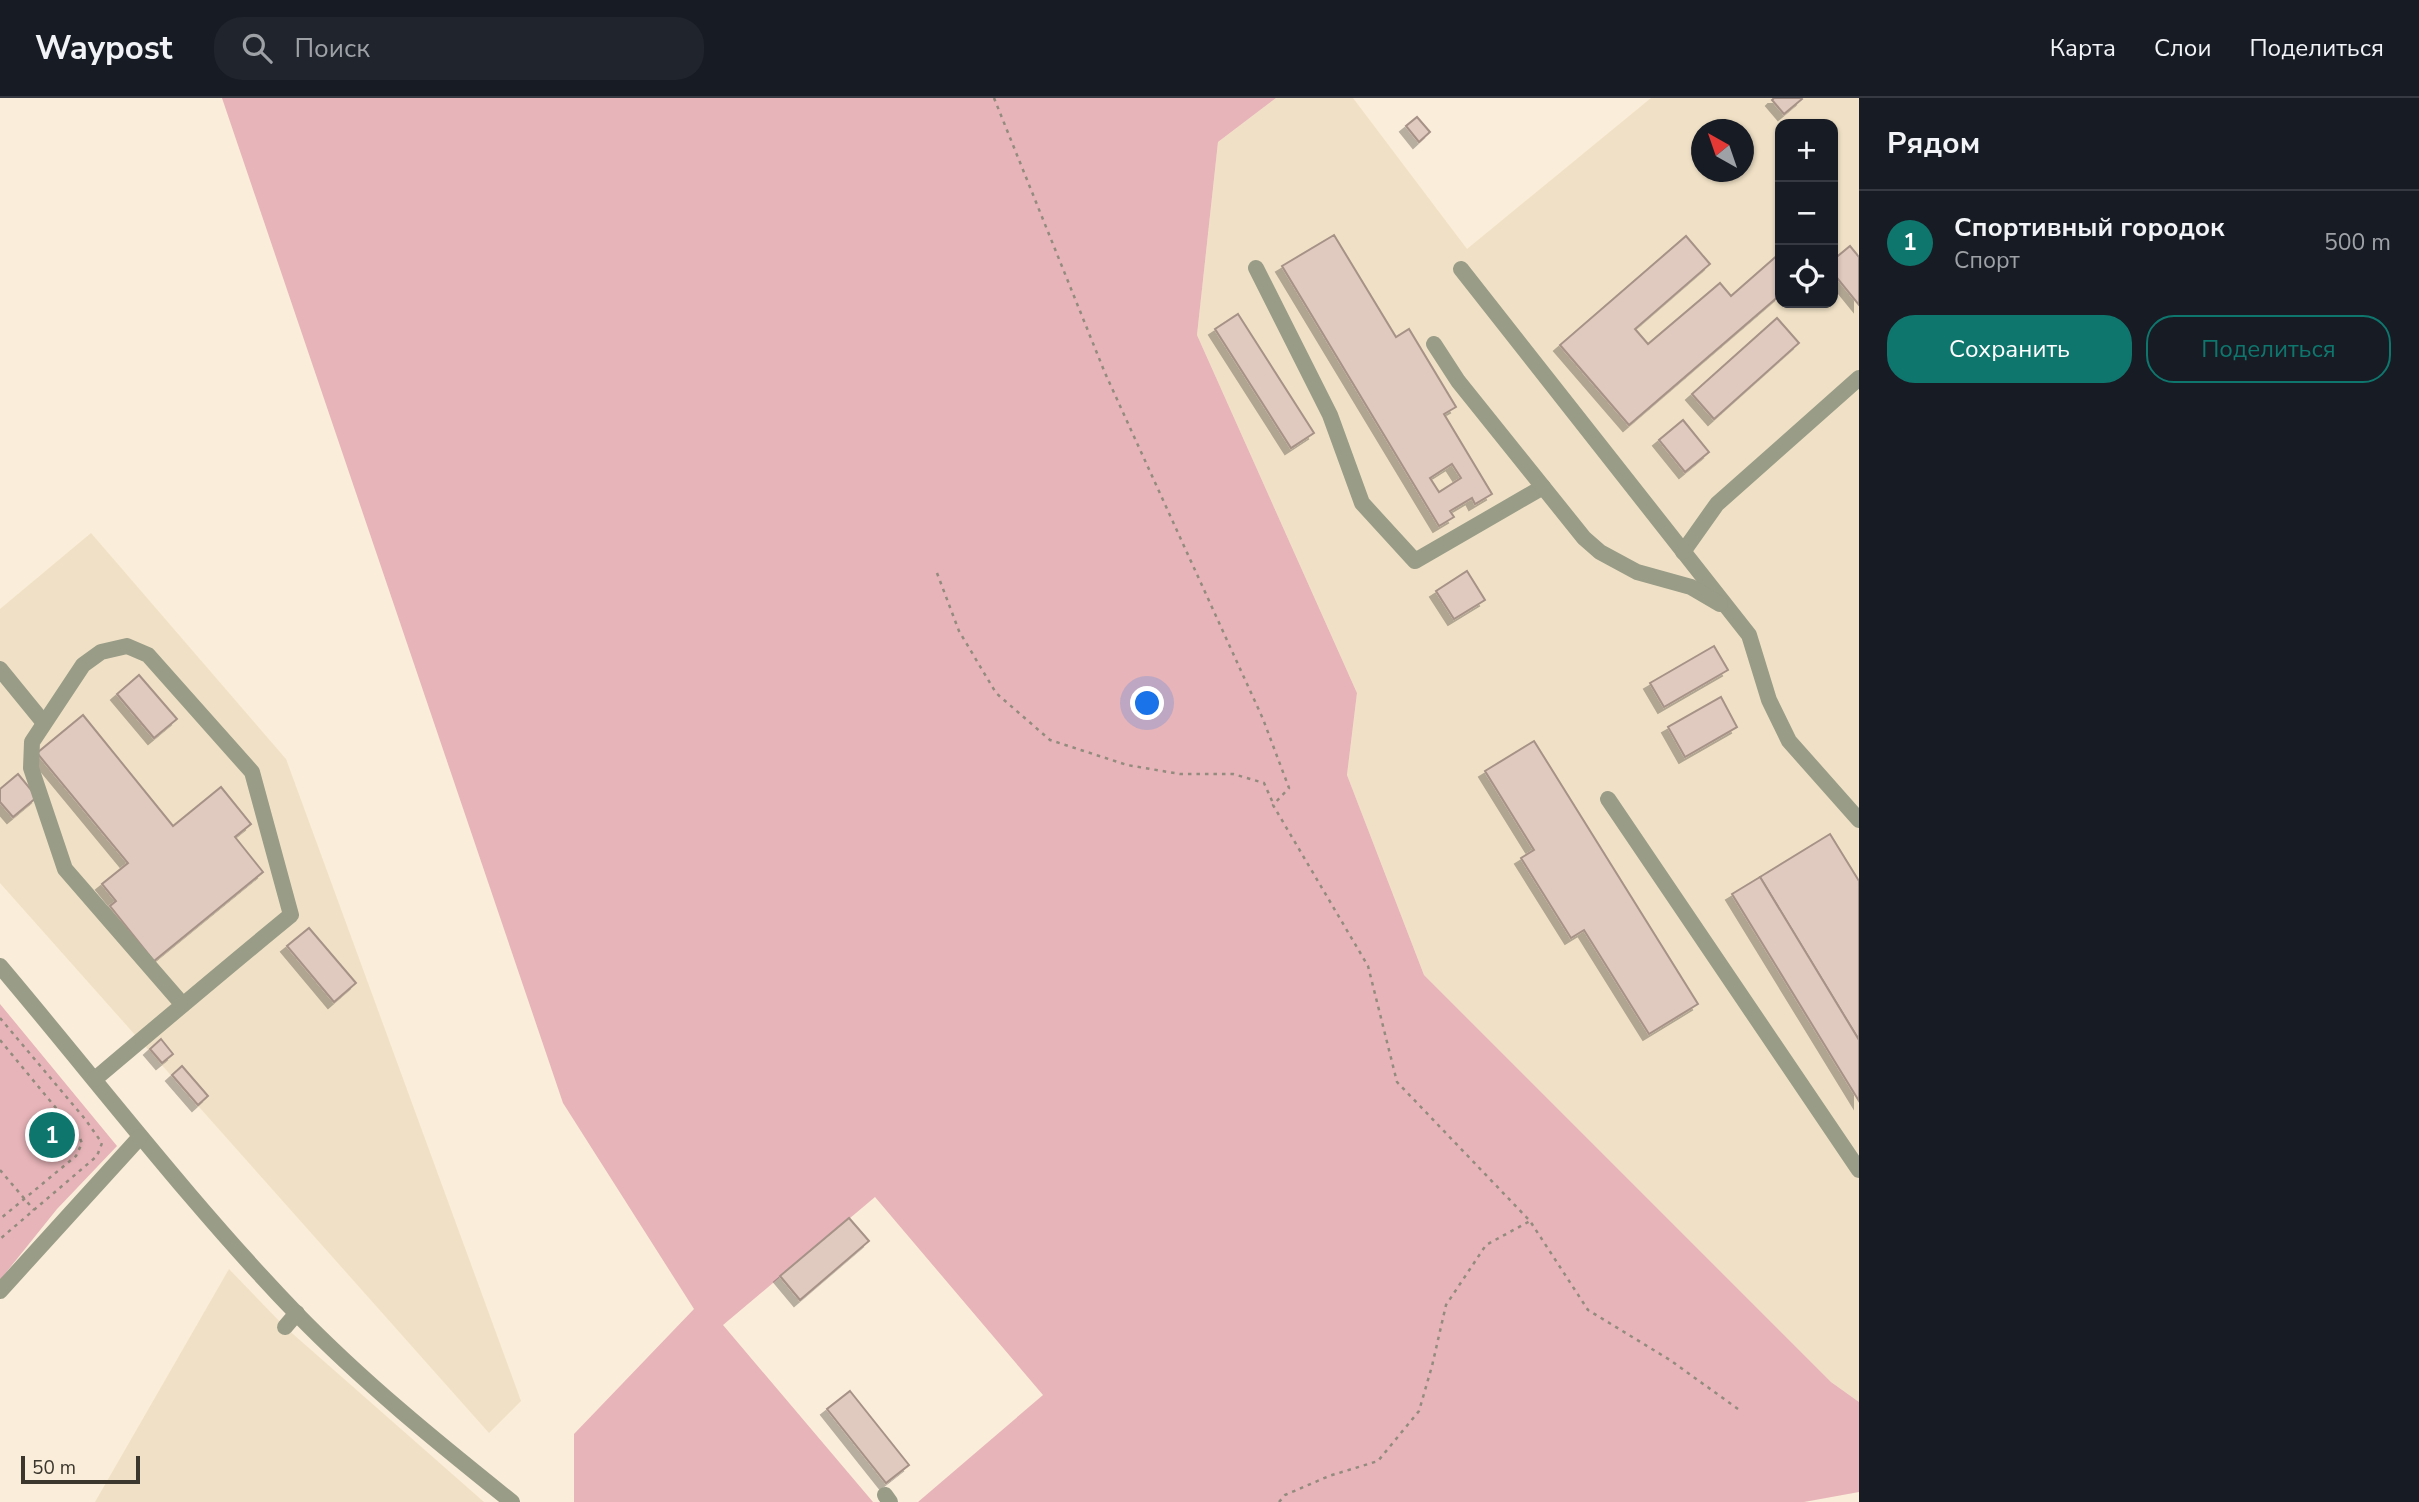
<!DOCTYPE html>
<html lang="ru">
<head>
<meta charset="utf-8">
<style>
  body { margin:0; font-family:"Nunito Sans",sans-serif; background:#20242c; color:#f1f3f6 }
  .controls { position:absolute; right:21px; top:21px; display:grid; overflow:hidden; border-radius:14px; box-shadow:0 2px 5px #0004 }
  .controls button { width:63px; height:63px; display:grid; place-items:center; padding:0; border:0; border-bottom:2px solid #363941; background:#171b24; color:#f1f3f6; font:35px sans-serif }
  .compass { position:absolute; left:1691px; top:21px; width:63px; height:63px; border-radius:50%; background:#171b24; box-shadow:0 2px 5px #0004; rotate:320deg }
  .scale { position:absolute; left:21px; bottom:18px; width:119px; box-sizing:border-box; padding-left:7px; border:4px solid #3b372f; border-top:0; font-size:19px; line-height:24px; white-space:nowrap; color:#3b372f; -webkit-text-stroke:5px #faedd9; paint-order:stroke }
  .you { position:absolute; left:1148px; top:606px; width:24px; height:24px; margin:-18px; border:5px solid #fff; border-radius:50%; background:#1a73e8; box-shadow:0 0 0 10px #1a73e833 }
  .badge { display:grid; place-items:center; width:46px; height:46px; border-radius:50%; background:#0f766e; color:#fff; font-size:23px; font-weight:700 }
  .pin { position:absolute; translate:-50% -50%; border:4px solid #fff; box-shadow:0 2px 7px #0006 }
  .list { margin:0; padding:0; list-style:none }
  h2 { display:flex; justify-content:space-between; align-items:center; height:91px; margin:0; padding:0 28px; font-size:30px }
  h2 small { font-size:23px; font-weight:400; color:#9ea1a6 }
  .list li { display:grid; grid-template-columns:46px 1fr auto; gap:21px; align-items:center; box-sizing:border-box; height:105px; padding:0 28px; border-top:2px solid #363941 }
  .list b { display:block; font-size:26px; white-space:nowrap }
  .list p { margin:0; font-size:23px; white-space:nowrap; color:#9ea1a6 }
  .list em { font-size:23px; font-style:normal; color:#9ea1a6 }
  .actions { display:flex; gap:14px; padding:21px 28px }
  .actions a { flex:1; padding:16px 0; border:2px solid #0f766e; border-radius:28px; text-align:center; font-size:24px; color:#0f766e }
  .actions .main { background:#0f766e; color:#fff }
  .icon { flex:none; width:38px; height:38px; fill:none; stroke:currentColor; stroke-width:2; stroke-linecap:round; stroke-linejoin:round }
  .map { position:relative; flex:none; width:1859px; height:1404px; overflow:hidden }
  header { display:flex; align-items:center; gap:42px; box-sizing:border-box; height:98px; padding:0 35px; background:#171b24; border-bottom:2px solid #363941 }
  header strong { font-size:33px }
  nav { display:flex; gap:38px; margin-inline-start:auto; font-size:24px }
  .search { width:490px; height:63px; background:#20242c; display:flex; align-items:center; gap:18px; box-sizing:border-box; padding:0 24px; border-radius:28px; color:#9ea1a6; font-size:26px }
  main { display:flex }
  aside { flex:1; background:#171b24 }
  .map>svg:first-child { display:block }
</style>
</head>
<body>
<header>
<strong>Waypost</strong>
<div class="search"><svg class="icon" aria-label="search" viewBox="0 0 24 24"><circle cx="10" cy="10" r="6"/><path d="M15 15l6 6"/></svg>Поиск</div>
<nav><a>Карта</a><a>Слои</a><a>Поделиться</a></nav>
</header>
<main>
<div class="map">
<svg width="1859" height="1404" viewBox="0 0 1859 1404">
  <defs>
    <filter id="shadow"><feDropShadow dx="-6" dy="6" stdDeviation="0" flood-color="#0004"/></filter>
  </defs>
  <rect width="100%" height="100%" fill="#faedd9"/>
  <g fill="#f0e1c6" fill-rule="evenodd">
    <path d="M1276 0H1353L1467 151 1651 0H1859V1304L1831 1284 1424 877 1347 677 1357 595 1197 237 1218 44ZM1780 26H1833V205H1780ZM1702 32H1744V74H1702Z"/>
    <polygon points="91,435 286,661 521,1303 489,1335 0,785 0,511"/>
    <polygon points="229,1171 285,1229 484,1404 95,1404"/>
  </g>
  <g fill="#e7b4b9">
    <polygon points="222,0 1276,0 1218,44 1197,237 1357,595 1347,677 1424,877 1831,1284 1859,1304 1859,1394 1804,1404 918,1404 1043,1297 875,1099 723,1227 873,1404 574,1404 574,1336 694,1211 563,1005"/>
    <polygon points="0,906 117,1048 57,1111 0,1182"/>
  </g>
  <g fill="#e0c9bf" stroke="#a79288" stroke-width="2" fill-rule="evenodd" filter="url(#shadow)">
    <polygon points="1774,0 1801,0 1802,1 1784,16 1772,2"/>
    <polygon points="1417,19 1430,34 1419,44 1406,28"/>
    <path d="M1334 137 1396 239 1409 231 1456 309 1444 316 1492 396 1475 406 1472 400 1450 413 1454 419 1439 428 1282 168ZM1452 366 1461 380 1439 394 1430 380Z"/>
    <polygon points="1686,138 1710,166 1635,231 1648,246 1720,185 1731,198 1780,155 1780,197 1629,327 1560,247"/>
    <polygon points="1850,148 1859,159 1859,207 1833,175 1833,162"/>
    <polygon points="1238,216 1314,335 1291,350 1215,231"/>
    <polygon points="1777,220 1799,245 1714,321 1692,296"/>
    <polygon points="1683,322 1709,354 1685,374 1659,342"/>
    <polygon points="1467,473 1485,502 1454,521 1436,493"/>
    <polygon points="1714,548 1728,572 1664,609 1650,585"/>
    <polygon points="139,577 177,621 154,640 117,596"/>
    <polygon points="1721,599 1737,629 1685,659 1668,629"/>
    <polygon points="83,617 173,728 221,689 251,726 235,739 263,774 154,863 110,808 116,803 102,786 128,765 37,655"/>
    <polygon points="1534,643 1698,906 1649,936 1584,832 1571,840 1521,760 1534,752 1485,673"/>
    <polygon points="18,676 37,699 13,719 0,704 0,691"/>
    <polygon points="1830,736 1859,783 1859,942 1760,779"/>
    <polygon points="1760,779 1859,942 1859,1003 1732,796"/>
    <polygon points="309,830 356,885 334,904 287,848"/>
    <polygon points="161,941 173,956 162,965 150,951"/>
    <polygon points="182,968 208,998 198,1007 172,977"/>
    <polygon points="849,1120 869,1143 800,1202 780,1178"/>
    <polygon points="850,1293 909,1367 886,1385 827,1311"/>
  </g>
  <g fill="none" stroke-linecap="round" stroke-linejoin="round">
    <g stroke="#938b7d" stroke-width="2.5" stroke-dasharray="3.5 5" stroke-linecap="butt">
      <polyline points="994,0 1105,275 1263,621 1289,690 1273,707 1368,868 1397,984 1530,1123 1588,1212 1670,1262 1738,1311"/>
      <polyline points="937,475 959,533 996,595 1050,642 1127,667 1180,676 1233,676 1264,685 1273,705"/>
      <polyline points="0,920 85,1021 102,1045 97,1058 0,1141"/>
      <polyline points="0,942 79,1038 82,1045 76,1058 0,1121"/>
      <polyline points="0,1072 34,1112"/>
      <polyline points="1279,1404 1285,1397 1329,1378 1378,1363 1419,1313 1432,1268 1446,1207 1486,1147 1530,1123"/>
    </g>
    <g stroke="#999c87" stroke-width="16">
      <polyline points="1256,170 1330,317 1362,405 1415,463 1543,389"/>
      <polyline points="1461,171 1749,537 1769,602 1789,643 1859,722"/>
      <polyline points="1434,246 1458,283 1584,440 1600,454 1637,474 1691,489 1720,506"/>
      <polyline points="1683,454 1717,406 1859,280"/>
      <polyline points="0,571 44,625"/>
      <polyline points="1608,701 1859,1072"/>
      <path d="M0 868C98 984 191 1106 296 1215 363 1284 437 1344 512 1404"/>
      <path d="M95 981C160 926 225 871 291 817L252 674 148 557 127 548 101 554 83 567 32 644 31 670 65 771 183 907"/>
      <polyline points="0,1193 140,1039"/>
      <polyline points="285,1229 297,1215"/>
      <polyline points="885,1397 890,1404"/>
    </g>
  </g>
</svg>
<div class="controls">
<button>+</button>
<button>−</button>
<button><svg class="icon" aria-label="locate" viewBox="0 0 24 24"><circle cx="12" cy="12" r="6"/><path d="M12 2v4M12 18v4M2 12h4M18 12h4"/></svg></button>
</div>
<svg class="compass" viewBox="-18 -18 36 36"><path d="M0-13l5 13h-10z" fill="#e53935"/><path d="M0 13l5-13h-10z" fill="#9ea1a6"/></svg>
<div class="scale">50 m</div>
<div class="you"></div>
<div class="pin badge" style="left:52px;top:1037px">1</div>
</div>
<aside>
<h2>Рядом<small></small></h2>
<ul class="list">
<li><span class="badge">1</span><div><b>Спортивный городок</b><p>Спорт</p></div><em>500 m</em></li>
</ul>
<div class="actions"><a class="main">Сохранить</a><a>Поделиться</a></div>
</aside>
</main>
</body>
</html>
